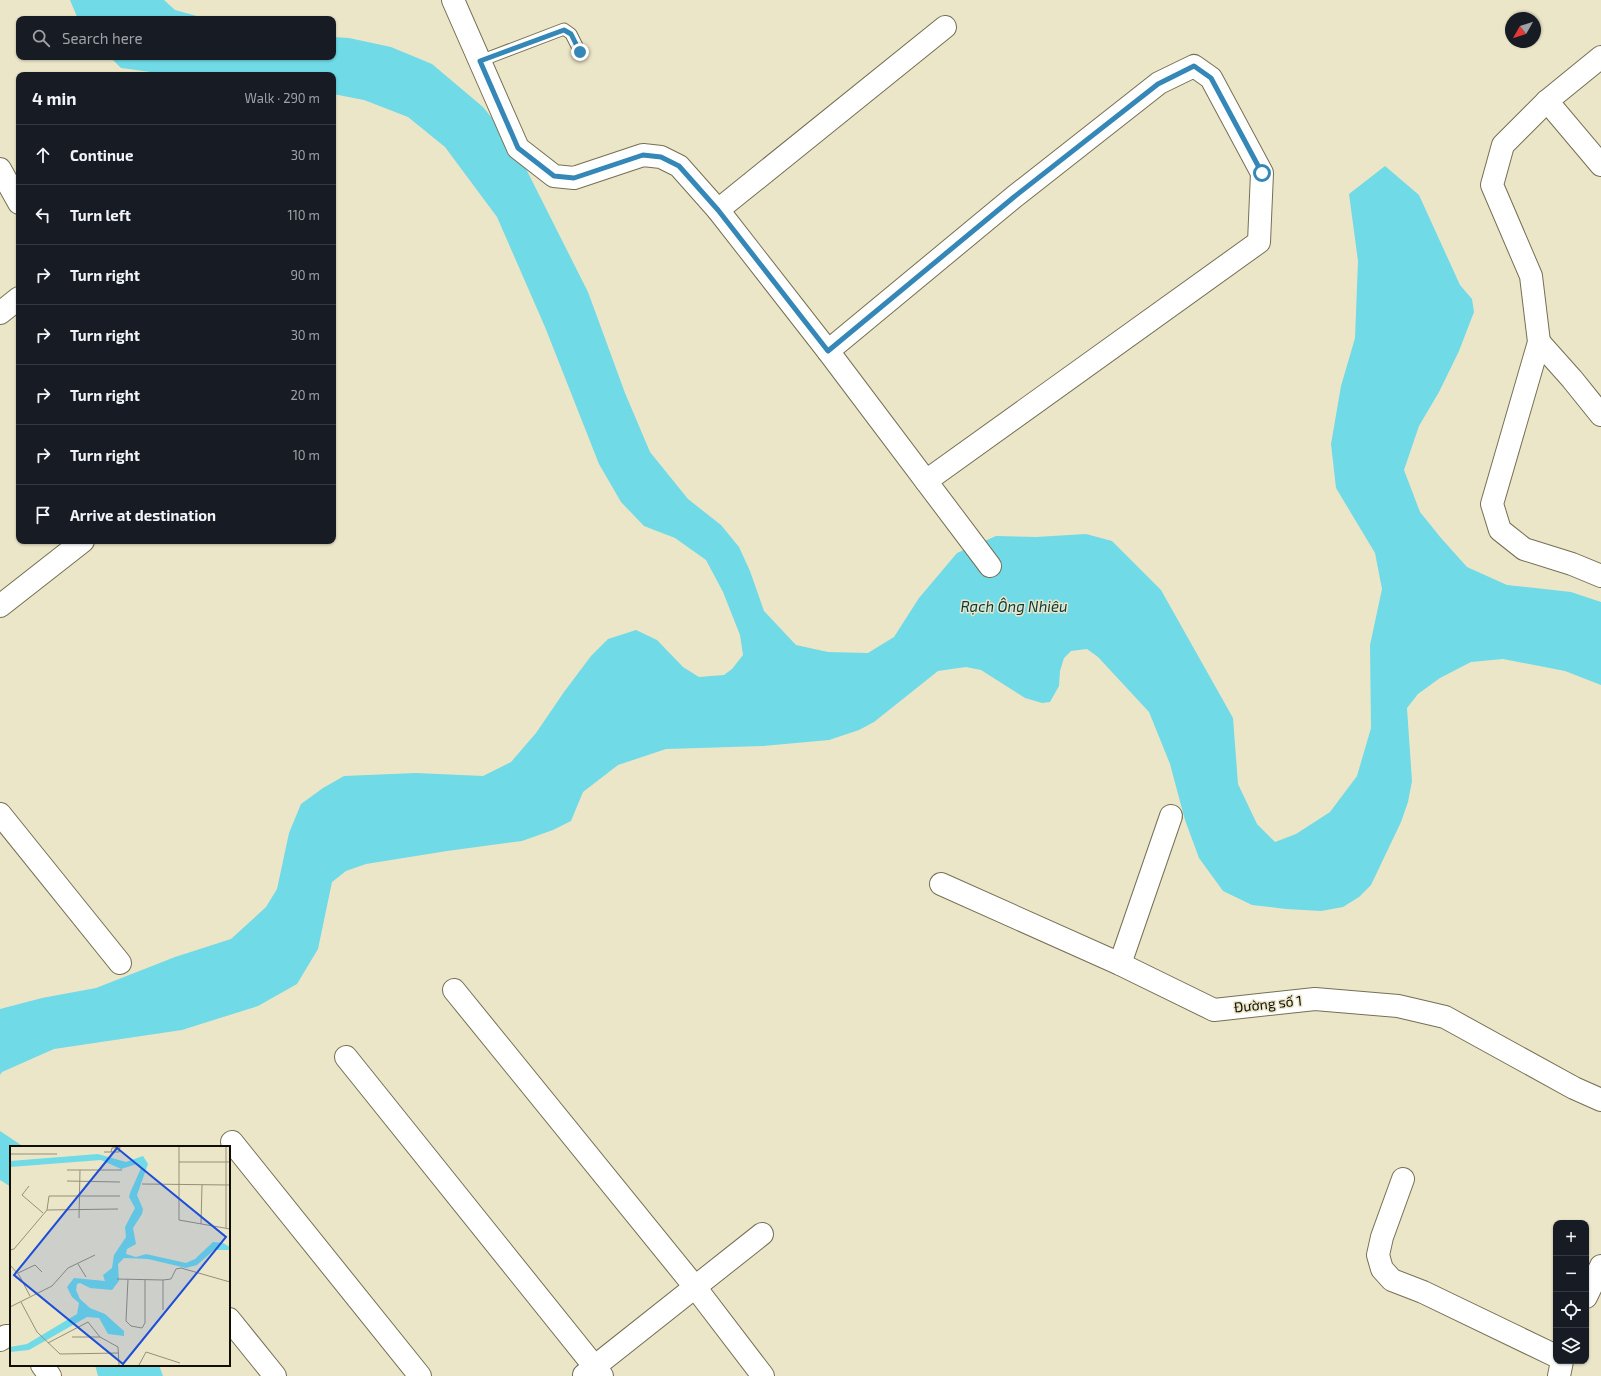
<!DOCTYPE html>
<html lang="en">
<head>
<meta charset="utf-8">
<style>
  body { margin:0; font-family:"Exo 2",sans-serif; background:#20242c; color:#f1f3f6 }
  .controls { position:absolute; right:12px; bottom:12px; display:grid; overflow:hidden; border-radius:8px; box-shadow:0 1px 3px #0004 }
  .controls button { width:36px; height:36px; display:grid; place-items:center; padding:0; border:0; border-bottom:1px solid #363941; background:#171b24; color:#f1f3f6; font:20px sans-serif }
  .compass { position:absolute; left:1505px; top:12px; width:36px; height:36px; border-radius:50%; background:#171b24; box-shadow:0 1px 3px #0004; rotate:231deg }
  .stop { position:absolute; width:12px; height:12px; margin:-9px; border:3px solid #3487b7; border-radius:50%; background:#fff }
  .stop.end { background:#3487b7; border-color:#fff; box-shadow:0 1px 4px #0008 }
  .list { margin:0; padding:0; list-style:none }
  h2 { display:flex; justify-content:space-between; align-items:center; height:52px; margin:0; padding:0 16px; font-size:17px }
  h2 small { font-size:13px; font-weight:400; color:#9ea1a6 }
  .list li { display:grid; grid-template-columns:26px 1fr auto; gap:12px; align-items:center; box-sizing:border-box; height:60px; padding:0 16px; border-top:1px solid #363941 }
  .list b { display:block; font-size:15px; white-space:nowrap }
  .list em { font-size:13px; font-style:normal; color:#9ea1a6 }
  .icon { flex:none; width:22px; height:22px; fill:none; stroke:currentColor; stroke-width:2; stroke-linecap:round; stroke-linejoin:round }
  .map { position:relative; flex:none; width:1601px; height:1376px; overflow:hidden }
  .search { position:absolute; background:#171b24; box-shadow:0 1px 3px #0004; left:16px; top:16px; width:320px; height:44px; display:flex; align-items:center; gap:10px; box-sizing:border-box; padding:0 14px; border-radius:8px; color:#9ea1a6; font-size:15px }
  .panel { position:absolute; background:#171b24; box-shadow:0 1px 3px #0004; left:16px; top:72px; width:320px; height:472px; border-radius:8px }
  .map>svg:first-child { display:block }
</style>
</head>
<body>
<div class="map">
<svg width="1601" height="1376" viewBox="0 0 1601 1376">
  <rect width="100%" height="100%" fill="#ece6c8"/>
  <g fill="#70dae7">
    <polygon points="70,0 164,0 175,10 208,19 78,19"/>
    <polygon points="333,37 349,38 391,47 432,64 483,107 515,147 588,292 625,393 650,452 688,499 721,525 739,547 750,571 764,611 796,645 828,652 868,653 894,637 919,598 957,553 996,536 1036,537 1086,534 1112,541 1161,590 1233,718 1238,784 1257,824 1275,842 1296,834 1330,812 1357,776 1371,728 1370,645 1382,589 1375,553 1336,488 1331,444 1341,386 1355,338 1358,261 1349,194 1385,166 1419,195 1460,285 1472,299 1474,312 1459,351 1439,392 1419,426 1404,470 1420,512 1441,538 1467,567 1507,585 1571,592 1601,602 1601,685 1565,671 1503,659 1471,662 1440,678 1418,694 1407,708 1412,781 1408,802 1401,822 1371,885 1359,897 1343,907 1321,911 1286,909 1252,905 1223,891 1199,858 1185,820 1170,764 1149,712 1098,657 1087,649 1071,651 1064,658 1060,671 1059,686 1050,702 1042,703 1025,698 981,670 966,667 938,671 874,722 859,730 829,740 763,746 666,749 618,765 583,792 571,821 553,830 522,841 447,851 366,864 346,871 332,882 318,949 297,984 258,1006 182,1030 54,1049 2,1072 0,1075 0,1009 42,998 96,988 175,957 231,939 266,907 277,889 289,833 301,804 323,788 344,776 416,773 483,776 511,762 536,733 564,692 591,656 608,639 636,630 657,640 683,667 699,677 724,675 732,669 743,655 740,635 723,592 706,560 675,538 644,526 621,502 599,464 545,327 497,217 445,147 408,117 364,100 333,94 333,75 173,75 121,68 110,57 333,57"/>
    <polygon points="0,1131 24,1147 11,1147 11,1187 0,1180"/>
    <polygon points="95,1365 159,1365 163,1376 98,1376"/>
  </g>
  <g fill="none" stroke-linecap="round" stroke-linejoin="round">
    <defs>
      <polyline id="service" points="480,61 564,29 571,34 580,52"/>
      <g id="minor">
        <polyline points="453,0 518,148 554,176 574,178 643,155 661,157 679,166 718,210 945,27"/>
        <polyline points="1601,57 1547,101 1503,145 1492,185 1531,276 1539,342 1492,504 1500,530 1524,549 1572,564 1601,576"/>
        <polyline points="1547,101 1601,165"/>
        <polyline points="0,169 19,203"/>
        <polyline points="718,210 828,351 990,566"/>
        <polyline points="0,313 19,298"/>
        <polyline points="1539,342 1572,379 1601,415"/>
        <polyline points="828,351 1014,197 1159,83 1194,66 1211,78 1262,173 1259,242 926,481"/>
        <polyline points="0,606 83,541"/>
        <polyline points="0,814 120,963"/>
        <polyline points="941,884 1120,964 1214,1010 1315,999 1398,1006 1445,1017 1574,1088 1601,1100"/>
        <polyline points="1120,964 1171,816"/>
        <polyline points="454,990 695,1287 763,1376"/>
        <polyline points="346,1057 602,1376"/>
        <polyline points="232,1142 420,1376"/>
        <polyline points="1403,1179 1382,1237 1378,1255 1382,1269 1392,1280 1423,1292 1556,1356"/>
        <polyline points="1586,1297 1601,1266"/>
        <polyline points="229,1319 275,1376"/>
        <polyline points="0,1340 6,1336 11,1336"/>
        <polyline points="42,1365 50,1376"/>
        <polyline points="584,1375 762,1234"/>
        <polyline points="1559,1376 1562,1361"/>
      </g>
    </defs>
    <use href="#service" stroke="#756f55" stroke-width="13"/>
    <use href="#minor" stroke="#756f55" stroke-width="24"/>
    <use href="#service" stroke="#fff" stroke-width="11"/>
    <use href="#minor" stroke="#fff" stroke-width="22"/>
  </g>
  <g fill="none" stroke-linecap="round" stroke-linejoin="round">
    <polyline stroke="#3487b7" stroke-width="5" points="580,52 571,34 564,30 480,61 518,148 554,176 574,178 643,155 661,157 679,166 718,210 828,351 1014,197 1158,84 1194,66 1211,78 1262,173"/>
  </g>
  <g text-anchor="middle" stroke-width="3" stroke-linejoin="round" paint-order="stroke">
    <g font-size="14" fill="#0f0d04" stroke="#ece6c8">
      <text transform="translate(1268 1004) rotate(-6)" y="5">Đường số 1</text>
    </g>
    <g font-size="15" font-style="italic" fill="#053a3f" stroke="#ece6c8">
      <text x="1014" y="612">Rạch Ông Nhiêu</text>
    </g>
  </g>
  <g transform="translate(10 1146)">
    <rect width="220" height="220" fill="#ece6c8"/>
    <path d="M88 8 116 16 133 10 138 18 127 49 133 63 132 68 123 82 126 98 117 103 116 108 126 111 136 108 176 117 185 113 203 96 213 97 220 101V104H204L187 119 176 122 138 113 114 112 108 118 109 135 102 144 80 142 70 137 67 138 66 144 70 153 80 162 95 168 114 185V190L98 188 89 172 77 171 19 204 0 206V201L17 198 67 168 69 157 62 151 57 141 64 132 95 135 93 129 102 122 104 109 116 91 115 81 125 62 119 51 120 47 131 22 127 18 111 23 91 14 0 21V15Z" fill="#70dae7"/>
    <path fill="none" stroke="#948f7a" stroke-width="1" d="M169 1V74L220 83M94 6H109L110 1M101 6 102 2 110 1M0 8H47M169 16H220M57 24H112M57 35 110 36M132 38 220 39M19 40 12 49 33 67M37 64 39 50H110M69 72 70 24M191 78 192 39M216 82V1M0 104 4 103 37 64 108 63M68 118 76 131M0 119 9 129 20 150M8 127 25 119 32 126M107 133 153 134M118 133 116 175 121 180 132 182 135 177V134M11 156 27 186 50 208 109 207M0 161 42 140 58 122 85 109M153 164V134L161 133 166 123 171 122 220 136M62 191H90M38 197 78 176 90 191 108 201 109 219M129 219 136 206 170 217"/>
    <path fill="#1d4ed8" fill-opacity="0.15" stroke="#1d4ed8" stroke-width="2" d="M107 2 216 91 113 218 4 129Z"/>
    <rect width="220" height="220" fill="none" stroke="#0f0d04" stroke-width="2"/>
  </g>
</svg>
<div class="controls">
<button>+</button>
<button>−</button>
<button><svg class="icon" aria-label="locate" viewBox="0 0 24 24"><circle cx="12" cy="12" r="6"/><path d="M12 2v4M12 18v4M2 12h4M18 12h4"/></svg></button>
<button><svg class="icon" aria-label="layers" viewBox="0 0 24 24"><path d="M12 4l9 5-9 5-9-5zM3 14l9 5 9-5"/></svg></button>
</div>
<svg class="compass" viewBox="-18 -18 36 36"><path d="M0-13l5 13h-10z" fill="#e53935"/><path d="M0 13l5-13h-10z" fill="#9ea1a6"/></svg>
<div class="stop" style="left:1262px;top:173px"></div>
<div class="stop end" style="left:580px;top:52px"></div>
<div class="search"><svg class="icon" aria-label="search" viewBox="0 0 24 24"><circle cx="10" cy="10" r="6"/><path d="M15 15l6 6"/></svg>Search here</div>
<section class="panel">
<h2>4 min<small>Walk · 290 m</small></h2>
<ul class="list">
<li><svg class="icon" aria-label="ahead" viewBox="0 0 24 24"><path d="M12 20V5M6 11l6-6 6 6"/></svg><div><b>Continue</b></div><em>30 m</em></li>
<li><svg class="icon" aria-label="left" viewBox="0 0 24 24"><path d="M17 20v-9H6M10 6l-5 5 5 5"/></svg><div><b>Turn left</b></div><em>110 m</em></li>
<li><svg class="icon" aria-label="right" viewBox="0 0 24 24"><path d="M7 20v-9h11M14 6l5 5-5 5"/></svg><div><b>Turn right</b></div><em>90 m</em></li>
<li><svg class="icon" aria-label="right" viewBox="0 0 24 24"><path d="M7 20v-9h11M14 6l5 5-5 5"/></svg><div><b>Turn right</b></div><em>30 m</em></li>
<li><svg class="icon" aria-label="right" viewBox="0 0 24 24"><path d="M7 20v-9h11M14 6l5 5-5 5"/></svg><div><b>Turn right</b></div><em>20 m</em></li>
<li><svg class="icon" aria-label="right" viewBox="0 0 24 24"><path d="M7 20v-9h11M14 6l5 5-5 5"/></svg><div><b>Turn right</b></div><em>10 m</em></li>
<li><svg class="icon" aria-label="arrive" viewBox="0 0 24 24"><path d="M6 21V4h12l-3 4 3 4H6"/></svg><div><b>Arrive at destination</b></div></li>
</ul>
</section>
</div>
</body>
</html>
